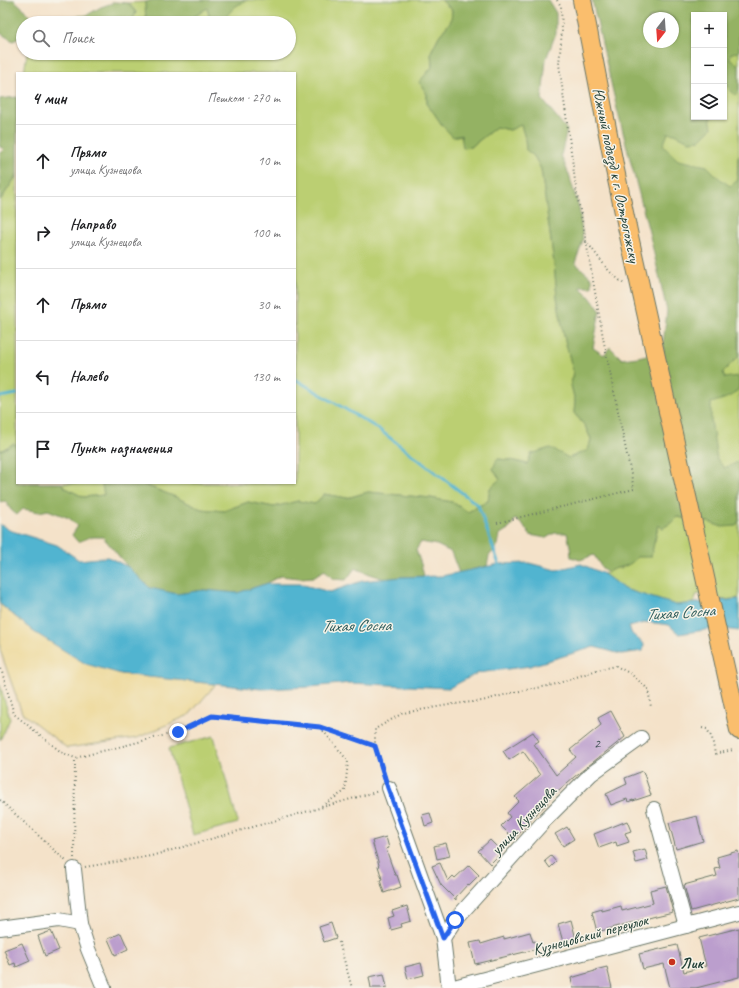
<!DOCTYPE html>
<html lang="ru">
<head>
<meta charset="utf-8">
<style>
  body { margin:0; font-family:Caveat,sans-serif; background:#f2f2f2; color:#202124 }
  .controls { position:absolute; right:12px; top:12px; display:grid; overflow:hidden; border-radius:0px; box-shadow:0 1px 3px #0004 }
  .controls button { width:36px; height:36px; display:grid; place-items:center; padding:0; border:0; border-bottom:1px solid #e0e0e0; background:#fff; color:#202124; font:20px sans-serif }
  .compass { position:absolute; left:643px; top:12px; width:36px; height:36px; border-radius:50%; background:#fff; box-shadow:0 1px 3px #0004; rotate:197deg }
  .stop { position:absolute; width:12px; height:12px; margin:-9px; border:3px solid #2563eb; border-radius:50%; background:#fff }
  .stop.end { background:#2563eb; border-color:#fff; box-shadow:0 1px 4px #0008 }
  .list { margin:0; padding:0; list-style:none }
  h2 { display:flex; justify-content:space-between; align-items:center; height:52px; margin:0; padding:0 16px; font-size:17px }
  h2 small { font-size:13px; font-weight:400; color:#757577 }
  .list li { display:grid; grid-template-columns:26px 1fr auto; gap:12px; align-items:center; box-sizing:border-box; height:72px; padding:0 16px; border-top:1px solid #e0e0e0 }
  .list b { display:block; font-size:15px; white-space:nowrap }
  .list p { margin:0; font-size:13px; white-space:nowrap; color:#757577 }
  .list em { font-size:13px; font-style:normal; color:#757577 }
  .icon { flex:none; width:22px; height:22px; fill:none; stroke:currentColor; stroke-width:2; stroke-linecap:round; stroke-linejoin:round }
  .map { position:relative; flex:none; width:739px; height:988px; overflow:hidden }
  .search { position:absolute; background:#fff; box-shadow:0 1px 3px #0004; left:16px; top:16px; width:280px; height:44px; display:flex; align-items:center; gap:10px; box-sizing:border-box; padding:0 14px; border-radius:22px; color:#757577; font-size:15px }
  .panel { position:absolute; background:#fff; box-shadow:0 1px 3px #0004; left:16px; top:72px; width:280px; height:412px; border-radius:0px }
  .map>svg:first-child { display:block }
</style>
</head>
<body>
<div class="map">
<svg width="739" height="988" viewBox="0 0 739 988">
  <rect width="100%" height="100%" fill="#f7f3e8"/>
  <filter id="ink" filterUnits="userSpaceOnUse"><feTurbulence type="fractalNoise" baseFrequency=".025" numOctaves="2"/><feDisplacementMap in="SourceGraphic" scale="8" xChannelSelector="R" yChannelSelector="G"/><feConvolveMatrix kernelMatrix="1 2 1 2 8 2 1 2 1" color-interpolation-filters="sRGB"/></filter>
  <filter id="wash" filterUnits="userSpaceOnUse"><feTurbulence type="fractalNoise" baseFrequency=".012" numOctaves="4" result="noise"/><feDisplacementMap in="SourceGraphic" scale="16" xChannelSelector="R" yChannelSelector="G"/><feGaussianBlur stdDeviation="0.9" result="paint"/><feColorMatrix in="noise" values="0 0 0 0 0 0 0 0 0 0 0 0 0 0 0 0 0 1.4 0 .05"/><feComposite in="paint" operator="in"/></filter>
  <g filter="url(#wash)">
    <rect width="100%" height="100%" fill="#f4e2c9"/>
    <g fill="#bbcf72" stroke="#6d8653" fill-rule="evenodd">
      <polygon points="248,0 442,0 442,1 452,10 451,21 439,36 431,52 432,67 420,82 427,94 427,105 434,113 442,125 461,135 471,147 496,127 510,130 521,124 525,138 526,149 534,156 541,169 554,263 557,297 564,336 573,371 571,385 575,401 574,413 585,426 591,439 589,450 569,458 528,464 510,460 497,459 501,479 490,488 488,501 468,512 452,502 431,498 368,492 347,498 324,494 315,504 298,501 274,507 248,502 224,511 201,509 173,496 140,483 295,483 295,73 24,73 27,53 289,53 289,23 214,23 224,18 237,5"/>
      <path d="M622 0H739V253L646 154ZM694 15H724V117H694ZM649 18H673V42H649Z"/>
      <polygon points="145,2 146,23 131,23 136,12 128,3"/>
      <polygon points="207,8 211,23 191,23 194,17"/>
      <polygon points="87,15 90,23 54,23 54,19"/>
      <polygon points="17,175 17,445 13,444 2,450 0,450 0,201"/>
      <polygon points="739,332 739,598 725,600 697,594 694,603 676,605 624,589 604,574 614,568 621,568 637,557 655,541 658,525 671,523 677,517 707,522 663,344"/>
      <polygon points="61,483 103,483 102,485 105,495 83,497 66,488"/>
      <polygon points="0,685 10,719 0,740"/>
      <polygon points="214,736 238,823 193,835 169,748"/>
    </g>
    <g fill="#94b264" stroke="#5a784c" fill-rule="evenodd">
      <polygon points="0,0 14,0 22,7 33,21 54,19 54,23 23,23 23,36 13,41 0,33"/>
      <path d="M153 0H248C244 2 239 4 236 6 228 13 223 23 211 23L207 8 194 17 191 23H146L145 2Z"/>
      <path d="M442 0H548L556 13V33L546 59 542 99 567 130 561 155 569 175 579 208 583 240 575 263 592 278V287H580L589 296 600 310 593 348 604 355 610 347 622 359 638 357 664 351 663 344 667 311 650 236 617 109 592 0H739V52L731 53 730 59 739 65V91L735 95 725 85 724 86V15H694V117H710L712 128 700 140 689 141 675 134 668 133 663 146 678 160 707 166 720 179 730 186 737 181 738 156 739 155V356L723 372 725 378 737 376C739 379 739 382 739 385 739 396 720 400 711 403V420L717 459 724 468 734 464 739 461V520L736 526 722 527 708 522 677 517 671 523 663 528 658 525 651 557H637C627 570 621 564 608 572L602 568 594 555 580 560 571 557 570 546 567 533H555L546 538 530 535 524 526 515 519 510 528 500 534 498 545 489 556 487 566 459 573 451 552 437 545 421 542 416 550 421 564 424 576 401 577 385 579 370 574 355 568 346 580 333 579 325 570 313 577 300 578 280 576 265 584 237 593 204 590 177 594 150 588 128 567 103 537H90L78 542 72 535 78 526 69 518 48 510 39 512 29 510 23 509 17 515 11 510 5 501 0 502V450H2L13 444 17 445V483H61L66 488 83 497 104 495 102 485 103 483H140L173 496 201 509 224 511 248 502 274 507 298 501 315 504 324 494 347 498 368 492 431 498 452 502 468 512 488 501 490 488 500 479 493 469 497 459 510 460 527 464 531 454 550 448 569 458 588 450 591 439 585 426 574 413 575 401 571 385 573 371 564 336 557 297 554 263 541 169 534 156 526 150 525 138 521 125 510 130 496 127 471 147 463 148 461 135 453 137 442 125 434 113 427 105V94L419 82 432 67 431 52 439 36 451 21 452 10 442 1ZM649 18H673V42H649Z"/>
      <polygon points="115,2 128,3 136,12 131,23 90,23 87,15 101,7"/>
      <polygon points="17,97 17,175 0,201 0,153 4,149 0,147 0,99"/>
    </g>
    <polygon fill="#eeda9e" stroke="#868c69" points="0,604 34,632 121,674 216,684 189,715 137,738 67,748 22,713 0,650"/>
    <polygon fill="#51b4d0" stroke="#387882" points="0,524 9,530 57,545 79,560 108,557 128,567 150,588 177,594 204,590 237,593 265,584 300,584 330,592 362,581 401,577 442,576 499,564 529,563 556,570 581,564 604,574 624,589 676,605 739,599 739,631 717,628 679,634 669,625 648,622 629,627 632,634 644,644 643,651 621,654 594,647 530,666 478,673 449,688 350,683 310,687 261,689 121,674 86,664 34,632 0,604"/>
    <g fill="none" stroke-linecap="round" stroke-linejoin="round">
      <g stroke="#51b4d0" stroke-width="3">
        <polyline points="295,379 377,428 478,505 500,567"/>
        <polyline points="0,397 17,394"/>
      </g>
    </g>
    <g id="blocks">
      <g fill="#bb9ecd">
        <polygon points="611,711 625,737 574,777 546,801 548,803 529,820 531,822 514,839 501,826 510,817 507,813 519,801 515,797 540,775 523,751 509,760 503,751 533,732 539,741 534,744 556,775 576,757 570,750 601,725 598,718"/>
        <polygon points="643,771 651,795 633,801 633,800 628,802 627,799 611,805 606,794 627,784 625,778"/>
        <polygon points="430,813 433,823 425,826 422,815"/>
        <polygon points="697,816 703,841 676,849 669,823"/>
        <polygon points="627,821 631,831 625,833 629,842 617,846 616,842 599,848 594,834"/>
        <polygon points="567,827 574,839 563,846 555,834"/>
        <polygon points="386,837 389,848 386,849 395,875 397,875 401,887 384,893 380,880 382,879 378,866 379,865 372,841"/>
        <polygon points="490,840 502,852 490,864 478,851"/>
        <polygon points="446,843 450,856 437,859 434,846"/>
        <polygon points="645,849 648,860 636,863 633,852"/>
        <polygon points="738,851 739,856 739,898 691,911 684,885 717,876 715,869 720,868 717,857"/>
        <polygon points="551,856 556,862 550,868 545,861"/>
        <polygon points="440,863 448,881 453,876 455,878 469,865 479,875 469,885 468,884 456,897 456,900 441,885 432,866"/>
        <polygon points="666,886 673,912 656,916 597,932 592,912 602,909 602,911 621,906 622,911 653,903 650,890"/>
        <polygon points="407,906 411,921 401,924 402,927 391,930 388,918 394,916 392,911"/>
        <polygon points="571,920 576,939 563,942 558,924"/>
        <polygon points="331,923 336,938 324,942 319,927"/>
        <polygon points="739,928 739,977 696,988 670,988 664,964 643,969 639,954 677,945 684,972 706,966 699,938"/>
        <polygon points="51,931 59,950 45,956 38,936"/>
        <polygon points="530,932 533,942 535,941 537,949 475,964 470,943 480,941 481,944 504,937 504,939"/>
        <polygon points="121,933 128,949 115,955 108,939"/>
        <polygon points="22,943 30,961 16,967 15,963 10,965 4,950"/>
        <polygon points="421,963 424,975 408,979 405,967"/>
        <polygon points="607,967 612,988 573,988 571,978 595,971 595,970"/>
        <polygon points="384,974 387,987 381,988 371,988 369,977"/>
      </g>
    </g>
  </g>
  <g filter="url(#ink)">
    <use href="#blocks" fill-opacity="0" stroke="#6a7768" stroke-width="1"/>
    <g fill="none" stroke-linecap="round" stroke-linejoin="round">
      <defs>
        <g id="minor">
          <polyline points="389,788 443,938 449,988"/>
          <polyline points="654,809 686,926"/>
          <polyline points="74,869 80,924 88,949 104,988"/>
          <polyline points="0,928 59,920 80,924"/>
          <polyline points="443,938 455,920 546,819 591,774 641,738"/>
          <polyline points="450,988 739,912"/>
        </g>
        <polyline id="major" points="582,0 615,170 629,236 739,730"/>
      </defs>
      <use href="#minor" stroke="#6a7768" stroke-width="16"/>
      <use href="#major" stroke="#6a7768" stroke-width="20"/>
      <g stroke="#6a7768" stroke-width="2" stroke-dasharray="1 3" stroke-linecap="butt">
        <polyline points="557,0 561,6 562,31 559,64 577,195 586,241 609,271 625,285"/>
        <polyline points="497,523 634,489 604,343 586,241"/>
        <polyline points="0,665 14,714 61,752 75,758 178,732 212,716 320,727 348,761 345,791 320,807"/>
        <polyline points="321,727 375,746"/>
        <polyline points="702,728 707,729 712,738 715,754 733,750"/>
        <polyline points="385,777 375,746 375,729 403,713 454,704 482,701 515,692 553,685 597,670 616,666 631,674 648,689 651,707"/>
        <polyline points="0,800 66,861"/>
        <polyline points="74,858 75,758"/>
        <polyline points="85,867 151,856 379,791"/>
        <polyline points="339,942 352,988"/>
      </g>
      <use href="#minor" stroke="#fff" stroke-width="14"/>
      <use href="#major" stroke="#fabe6d" stroke-width="18"/>
    </g>
  </g>
  <g fill="none" stroke-linecap="round" stroke-linejoin="round" filter="url(#ink)">
    <polyline stroke="#2563eb" stroke-width="5" points="178,732 212,716 320,727 375,746 388,788 443,938 455,920"/>
  </g>
  <circle fill="#c8321e" stroke="#f7f3e8" stroke-width="1.5" cx="672" cy="962" r="4"/>
  <g text-anchor="middle" stroke-width="3" stroke-linejoin="round" paint-order="stroke">
    <g font-size="14" fill="#46555a">
      <text x="597" y="748">2</text>
    </g>
    <g font-size="16" fill="#1f3d34" stroke="#f7f3e8">
      <text transform="translate(617 175) rotate(78)" y="6">Южный подъезд к г. Острогожску</text>
      <text transform="translate(523 820) rotate(-47)" y="6">улица Кузнецова</text>
      <text transform="translate(590 934) rotate(-15)" y="6">Кузнецовский переулок</text>
    </g>
    <g font-size="16" font-weight="bold" fill="#1f3d34" stroke="#f7f3e8" text-anchor="start">
      <text x="680" y="968">Лик</text>
    </g>
    <g font-size="17" font-style="italic" fill="#2c5b5b" stroke="#f7f3e8">
      <text transform="translate(680 612) rotate(-4)" y="6">Тихая Сосна</text>
      <text transform="translate(356 625) rotate(-1)" y="6">Тихая Сосна</text>
    </g>
  </g>
</svg>
<div class="controls">
<button>+</button>
<button>−</button>
<button><svg class="icon" aria-label="layers" viewBox="0 0 24 24"><path d="M12 4l9 5-9 5-9-5zM3 14l9 5 9-5"/></svg></button>
</div>
<svg class="compass" viewBox="-18 -18 36 36"><path d="M0-13l5 13h-10z" fill="#e53935"/><path d="M0 13l5-13h-10z" fill="#757577"/></svg>
<div class="stop" style="left:455px;top:920px"></div>
<div class="stop end" style="left:178px;top:732px"></div>
<div class="search"><svg class="icon" aria-label="search" viewBox="0 0 24 24"><circle cx="10" cy="10" r="6"/><path d="M15 15l6 6"/></svg>Поиск</div>
<section class="panel">
<h2>4 мин<small>Пешком · 270 m</small></h2>
<ul class="list">
<li><svg class="icon" aria-label="ahead" viewBox="0 0 24 24"><path d="M12 20V5M6 11l6-6 6 6"/></svg><div><b>Прямо</b><p>улица Кузнецова</p></div><em>10 m</em></li>
<li><svg class="icon" aria-label="right" viewBox="0 0 24 24"><path d="M7 20v-9h11M14 6l5 5-5 5"/></svg><div><b>Направо</b><p>улица Кузнецова</p></div><em>100 m</em></li>
<li><svg class="icon" aria-label="ahead" viewBox="0 0 24 24"><path d="M12 20V5M6 11l6-6 6 6"/></svg><div><b>Прямо</b></div><em>30 m</em></li>
<li><svg class="icon" aria-label="left" viewBox="0 0 24 24"><path d="M17 20v-9H6M10 6l-5 5 5 5"/></svg><div><b>Налево</b></div><em>130 m</em></li>
<li><svg class="icon" aria-label="arrive" viewBox="0 0 24 24"><path d="M6 21V4h12l-3 4 3 4H6"/></svg><div><b>Пункт назначения</b></div></li>
</ul>
</section>
</div>
</body>
</html>
